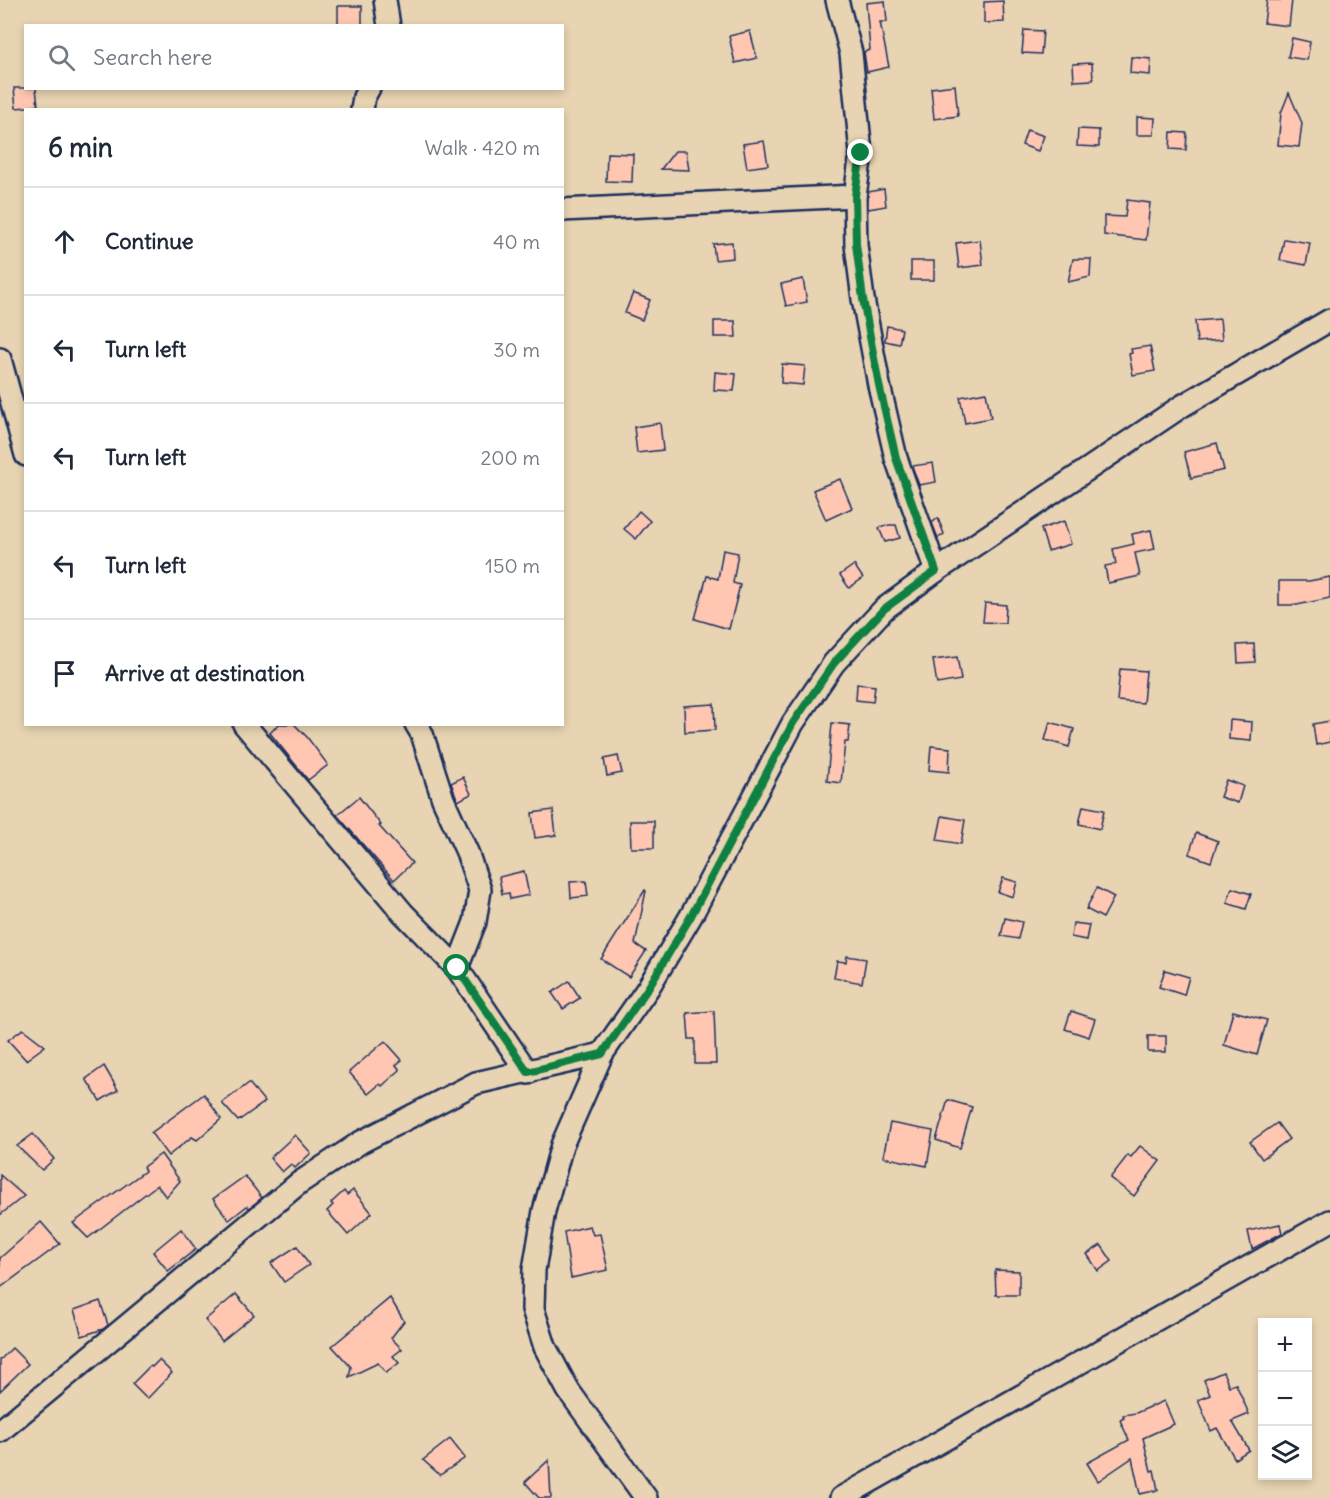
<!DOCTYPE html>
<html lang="en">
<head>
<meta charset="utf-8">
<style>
  body { margin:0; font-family:Delius,sans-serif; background:#f2f2f3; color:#1f2937 }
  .controls { position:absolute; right:18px; bottom:18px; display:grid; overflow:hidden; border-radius:0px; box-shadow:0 3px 9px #0003 }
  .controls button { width:54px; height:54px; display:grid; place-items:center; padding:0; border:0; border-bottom:2px solid #e0e1e3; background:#fff; color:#1f2937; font:30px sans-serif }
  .stop { position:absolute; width:18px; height:18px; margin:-14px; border:4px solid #0b8043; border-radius:50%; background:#fff }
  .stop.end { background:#0b8043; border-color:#fff; box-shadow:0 2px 6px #0008 }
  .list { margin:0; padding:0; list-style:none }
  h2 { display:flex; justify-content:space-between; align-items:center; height:78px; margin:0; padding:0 24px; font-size:26px }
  h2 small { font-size:20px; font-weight:400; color:#747a83 }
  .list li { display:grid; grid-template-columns:39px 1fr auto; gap:18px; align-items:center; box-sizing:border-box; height:108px; padding:0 24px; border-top:2px solid #e0e1e3 }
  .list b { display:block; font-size:22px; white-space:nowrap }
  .list em { font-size:20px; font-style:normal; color:#747a83 }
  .icon { flex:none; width:33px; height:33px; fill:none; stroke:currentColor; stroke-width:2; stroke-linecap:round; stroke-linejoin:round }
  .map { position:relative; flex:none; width:1330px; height:1498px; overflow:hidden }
  .search { position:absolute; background:#fff; box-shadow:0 3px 9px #0003; left:24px; top:24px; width:540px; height:66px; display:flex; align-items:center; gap:15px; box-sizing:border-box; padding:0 21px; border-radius:0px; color:#747a83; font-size:22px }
  .panel { position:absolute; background:#fff; box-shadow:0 3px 9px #0003; left:24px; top:108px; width:540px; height:618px; border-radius:0px }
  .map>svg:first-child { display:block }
</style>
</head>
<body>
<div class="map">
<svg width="1330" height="1498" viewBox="0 0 1330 1498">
  <rect width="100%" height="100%" fill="#e8d4b2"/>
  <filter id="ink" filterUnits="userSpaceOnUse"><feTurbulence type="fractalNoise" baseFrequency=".0167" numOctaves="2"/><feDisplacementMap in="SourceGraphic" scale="12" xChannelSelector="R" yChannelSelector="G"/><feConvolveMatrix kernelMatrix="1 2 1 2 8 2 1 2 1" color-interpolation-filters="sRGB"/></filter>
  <g filter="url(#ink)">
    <g fill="#ffc7b2" stroke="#1b2f5e" stroke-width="1.5">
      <polygon points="1267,0 1292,0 1289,26 1264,23"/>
      <polygon points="885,1 887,22 880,22 889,67 867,72 864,52 870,50 866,3"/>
      <polygon points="1003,1 1004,22 984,23 984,2"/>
      <rect x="338" y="6" width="24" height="20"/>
      <polygon points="1024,30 1043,31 1041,54 1022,53"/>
      <polygon points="750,31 757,58 735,63 729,36"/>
      <polygon points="1292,38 1310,42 1307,60 1288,57"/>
      <polygon points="1131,57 1151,59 1150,75 1130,73"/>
      <polygon points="1092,63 1093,80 1074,81 1073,64"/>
      <polygon points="955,85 958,116 934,119 931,88"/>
      <polygon points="14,88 36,88 38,106 16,108"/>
      <polygon points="1289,93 1302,123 1299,147 1278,145 1281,113"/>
      <polygon points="1137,117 1155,118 1154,135 1137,135"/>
      <polygon points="1078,129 1099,130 1099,147 1077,146"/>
      <polygon points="1027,130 1044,136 1038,151 1022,145"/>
      <polygon points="1171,132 1187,133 1186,150 1170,149"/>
      <polygon points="764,141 768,165 747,168 743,144"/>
      <polygon points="675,151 686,151 689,170 661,169"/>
      <polygon points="607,153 633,154 632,182 606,181"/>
      <polygon points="884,189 886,206 868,209 868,192"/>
      <polygon points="1127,200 1150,203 1146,240 1104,235 1104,216 1125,217"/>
      <polygon points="1284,239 1310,243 1306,265 1280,260"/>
      <polygon points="980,240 983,265 959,268 956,243"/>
      <polygon points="732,242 733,258 715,260 713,244"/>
      <polygon points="1073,259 1091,259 1090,277 1068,282"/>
      <rect x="911" y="261" width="23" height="19"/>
      <polygon points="803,279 807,302 786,306 781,284"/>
      <polygon points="633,293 650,300 642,320 625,313"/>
      <polygon points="1220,319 1222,340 1197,342 1195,321"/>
      <polygon points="714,321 735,321 736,337 714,337"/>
      <polygon points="887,326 902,329 899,344 885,341"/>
      <polygon points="1150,346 1155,371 1133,375 1129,354 1132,353 1131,349"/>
      <polygon points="782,364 805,366 803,385 781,383"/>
      <polygon points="715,372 736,374 734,391 714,390"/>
      <polygon points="986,392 991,418 965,423 960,397"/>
      <polygon points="660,423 663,450 637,453 634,427"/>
      <polygon points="1217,443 1224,470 1191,478 1184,452"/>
      <polygon points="933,463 936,482 919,485 912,466"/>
      <polygon points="840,479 852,508 826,520 813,490"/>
      <polygon points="639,511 650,521 636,539 624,529"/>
      <polygon points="938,518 944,534 938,538 932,523"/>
      <polygon points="1064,521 1071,544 1048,551 1041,529"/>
      <polygon points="889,525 896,525 900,538 885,542 879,528"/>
      <polygon points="1151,530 1155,549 1135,553 1140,576 1108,583 1105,566 1116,564 1113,549 1134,544 1132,534"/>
      <polygon points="723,550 738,553 733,583 740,585 729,629 695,619 707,576 718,579"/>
      <polygon points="854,565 863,578 849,588 840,575"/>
      <polygon points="1330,577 1330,598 1297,605 1279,605 1279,581 1309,581"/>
      <polygon points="985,603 1006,605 1005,623 983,622"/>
      <polygon points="1254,644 1255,662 1238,663 1237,645"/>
      <polygon points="957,657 961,680 937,684 933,660"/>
      <polygon points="1120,669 1146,671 1143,703 1117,701"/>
      <polygon points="857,684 875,686 873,702 856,700"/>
      <polygon points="714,704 715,730 685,732 684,706"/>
      <polygon points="1230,720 1252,722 1251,741 1229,739"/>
      <polygon points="1330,721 1330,742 1316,745 1313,724"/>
      <polygon points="1050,722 1074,729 1069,747 1045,740"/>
      <polygon points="832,723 850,725 848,742 845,742 841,783 827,781"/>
      <polygon points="279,724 294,724 307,737 328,765 308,780 270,733"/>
      <polygon points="931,746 950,748 949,772 929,770"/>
      <polygon points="618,756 622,773 607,776 604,759"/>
      <polygon points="463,777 471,794 458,801 451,783"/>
      <polygon points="1226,780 1243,786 1238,803 1220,797"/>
      <polygon points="359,797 381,825 379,826 412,863 394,880 337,815"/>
      <polygon points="1083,806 1104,810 1100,829 1079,824"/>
      <polygon points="553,810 556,835 535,838 532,813"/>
      <polygon points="942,816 965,820 961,844 937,840"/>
      <polygon points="630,821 654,821 654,848 631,848"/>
      <polygon points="1196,833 1218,841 1211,862 1189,854"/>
      <polygon points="524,871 529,895 510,899 509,893 502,894 499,877"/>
      <polygon points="1003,878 1017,882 1013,897 998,892"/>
      <polygon points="586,881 588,896 571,898 570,882"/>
      <polygon points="1097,888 1114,897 1103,918 1086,909"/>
      <polygon points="1232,888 1251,894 1246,909 1227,903"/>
      <polygon points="645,890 646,891 635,944 646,951 629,977 601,959"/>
      <polygon points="1005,918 1022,922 1018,939 1001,936"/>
      <polygon points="1073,923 1089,925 1086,940 1071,937"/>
      <polygon points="847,956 866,959 862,983 834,978 837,961 846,962"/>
      <polygon points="1165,970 1189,977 1184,995 1159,987"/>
      <polygon points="569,981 580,998 563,1009 552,993"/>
      <polygon points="714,1011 716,1064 695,1064 695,1039 689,1039 687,1013"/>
      <polygon points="1071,1011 1095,1019 1089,1037 1065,1029"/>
      <polygon points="1233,1011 1267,1020 1257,1055 1224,1045"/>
      <polygon points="23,1029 45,1046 26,1060 8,1040"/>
      <rect x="1148" y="1036" width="18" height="16"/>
      <polygon points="385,1041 402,1060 396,1065 400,1070 382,1086 380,1084 368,1094 349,1072"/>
      <polygon points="104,1066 118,1090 100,1101 86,1079"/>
      <polygon points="249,1083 265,1102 238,1121 222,1103"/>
      <polygon points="204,1094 221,1119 197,1140 192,1137 168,1156 151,1133"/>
      <polygon points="948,1100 972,1107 960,1148 936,1140"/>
      <polygon points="890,1123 933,1131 927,1166 883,1157"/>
      <polygon points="1277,1123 1289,1139 1262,1159 1250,1142"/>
      <polygon points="33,1134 54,1159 42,1170 17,1146"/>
      <polygon points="295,1135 311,1153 295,1168 291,1164 282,1172 270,1158"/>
      <polygon points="1140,1146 1160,1161 1134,1196 1110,1178 1128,1155 1131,1157"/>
      <polygon points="161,1154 180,1181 166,1197 157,1185 88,1238 73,1223 145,1171 143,1167"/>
      <polygon points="0,1175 24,1196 0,1215"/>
      <polygon points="245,1176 262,1198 249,1208 247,1206 229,1220 213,1199"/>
      <polygon points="353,1190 372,1213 348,1235 327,1211 333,1205 331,1203 344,1191 347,1195"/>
      <polygon points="41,1222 60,1244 0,1288 0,1258"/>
      <polygon points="1280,1224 1282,1233 1252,1249 1248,1231"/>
      <polygon points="590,1226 593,1235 600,1234 608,1270 571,1278 564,1232"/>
      <polygon points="181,1229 196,1249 168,1271 153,1252"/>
      <polygon points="1101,1245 1112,1261 1098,1271 1087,1254"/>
      <polygon points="297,1246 309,1265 284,1282 271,1263"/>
      <polygon points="995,1270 1019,1271 1019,1295 996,1295"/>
      <polygon points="236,1294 254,1315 222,1341 205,1320"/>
      <polygon points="390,1298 404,1321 391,1338 402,1349 393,1356 399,1363 386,1373 378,1363 349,1377 351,1367 332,1346"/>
      <polygon points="100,1301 108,1325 103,1329 82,1336 74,1310"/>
      <polygon points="12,1348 28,1364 0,1391 0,1360"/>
      <polygon points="159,1360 172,1373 147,1399 132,1384 150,1366 152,1367"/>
      <polygon points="1223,1372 1229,1386 1236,1384 1249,1414 1232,1421 1249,1450 1235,1459 1217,1428 1211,1431 1198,1400 1210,1395 1204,1380"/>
      <polygon points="1164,1401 1174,1424 1143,1438 1151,1471 1154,1470 1158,1490 1140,1494 1132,1458 1098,1481 1087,1463 1129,1440 1120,1420 1124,1418 1123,1415 1136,1413"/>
      <polygon points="450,1439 465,1458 440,1475 423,1460"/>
      <polygon points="549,1460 551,1498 539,1498 525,1482"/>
    </g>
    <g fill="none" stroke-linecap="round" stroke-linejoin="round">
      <defs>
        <g id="minor">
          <polyline points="385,0 389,26"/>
          <polyline points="837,0 851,53 861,153 855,196 856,245 863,299 879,385 896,458 936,571"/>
          <polyline points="362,110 364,97 369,88"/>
          <polyline points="562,210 855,196"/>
          <polyline points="0,359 26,455"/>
          <polyline points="244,724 403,913 457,968 528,1073"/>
          <polyline points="416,724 422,734 443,799 467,852 480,890 475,922 457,968"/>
          <polyline points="0,1431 299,1183 361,1142 476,1083 602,1054"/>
          <polyline points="646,1498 568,1390 545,1347 533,1309 534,1270 544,1211 562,1145 602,1054 648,988 691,916 793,723 834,663 884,609 936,571 1182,406 1330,320"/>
          <polyline points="841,1498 1330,1221"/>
        </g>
      </defs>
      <use href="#minor" stroke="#1b2f5e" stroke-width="26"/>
      <use href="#minor" stroke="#e8d4b2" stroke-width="21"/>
    </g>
  </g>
  <g fill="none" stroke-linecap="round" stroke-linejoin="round" filter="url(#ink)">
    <polyline stroke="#0b8043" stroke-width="8" points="457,968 528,1072 602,1054 648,988 691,916 793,723 834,663 884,609 936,571 896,458 879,385 863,299 856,244 855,196 861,153"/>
  </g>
</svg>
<div class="controls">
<button>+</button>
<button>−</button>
<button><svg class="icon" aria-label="layers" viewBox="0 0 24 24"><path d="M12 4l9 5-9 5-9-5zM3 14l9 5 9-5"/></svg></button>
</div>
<div class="stop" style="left:457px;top:968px"></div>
<div class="stop end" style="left:861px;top:153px"></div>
<div class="search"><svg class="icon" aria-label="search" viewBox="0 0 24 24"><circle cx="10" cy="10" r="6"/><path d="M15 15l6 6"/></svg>Search here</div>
<section class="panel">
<h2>6 min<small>Walk · 420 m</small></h2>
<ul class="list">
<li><svg class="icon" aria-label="ahead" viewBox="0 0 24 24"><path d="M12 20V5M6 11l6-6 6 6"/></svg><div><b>Continue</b></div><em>40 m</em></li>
<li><svg class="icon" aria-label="left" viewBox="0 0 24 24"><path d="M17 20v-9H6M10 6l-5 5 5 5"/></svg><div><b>Turn left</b></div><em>30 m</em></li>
<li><svg class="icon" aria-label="left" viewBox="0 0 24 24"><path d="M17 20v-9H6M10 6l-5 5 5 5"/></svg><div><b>Turn left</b></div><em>200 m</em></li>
<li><svg class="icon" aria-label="left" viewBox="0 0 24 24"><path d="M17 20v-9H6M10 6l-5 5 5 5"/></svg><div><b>Turn left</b></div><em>150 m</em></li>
<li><svg class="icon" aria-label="arrive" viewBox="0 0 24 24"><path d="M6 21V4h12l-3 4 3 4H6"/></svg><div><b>Arrive at destination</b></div></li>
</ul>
</section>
</div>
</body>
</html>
